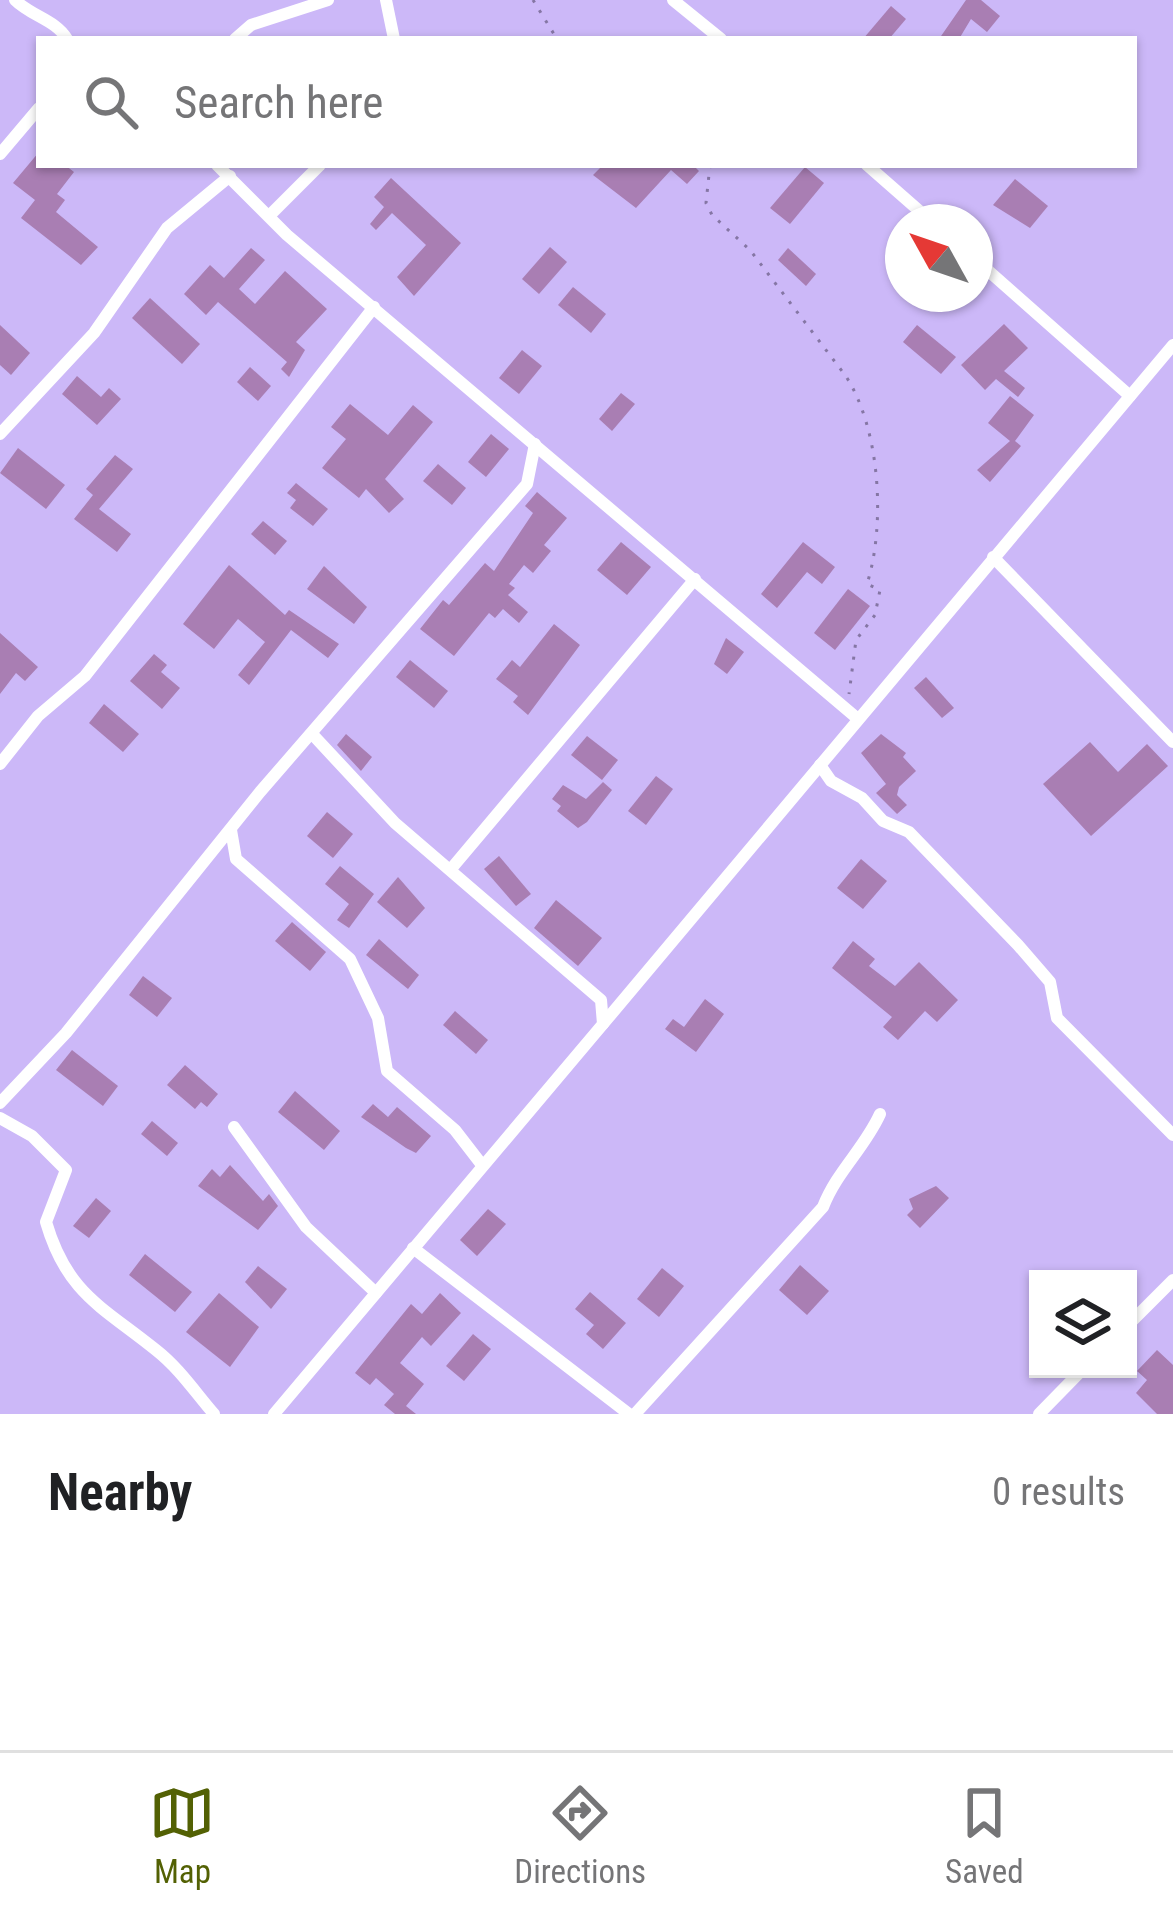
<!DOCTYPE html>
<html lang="en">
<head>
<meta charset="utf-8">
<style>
  body { margin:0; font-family:"Roboto Condensed",sans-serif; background:#f2f2f2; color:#202124 }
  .controls { position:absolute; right:36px; bottom:36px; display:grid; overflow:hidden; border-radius:0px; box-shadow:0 3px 9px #0004 }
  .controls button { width:108px; height:108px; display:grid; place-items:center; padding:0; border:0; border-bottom:3px solid #e0e0e0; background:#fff; color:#202124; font:60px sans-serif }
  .compass { position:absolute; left:885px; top:204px; width:108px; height:108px; border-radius:50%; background:#fff; box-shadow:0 3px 9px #0004; rotate:310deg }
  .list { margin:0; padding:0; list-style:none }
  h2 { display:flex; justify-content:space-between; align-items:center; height:156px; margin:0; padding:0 48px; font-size:51px }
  h2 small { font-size:39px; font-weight:400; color:#757577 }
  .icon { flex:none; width:66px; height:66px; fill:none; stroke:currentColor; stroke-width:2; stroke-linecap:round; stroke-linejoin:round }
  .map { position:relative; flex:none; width:1173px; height:1414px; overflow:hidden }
  .search { position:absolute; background:#fff; box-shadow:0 3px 9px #0004; left:36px; right:36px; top:36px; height:132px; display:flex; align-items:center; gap:30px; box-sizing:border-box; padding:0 42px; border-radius:0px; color:#757577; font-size:45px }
  .sheet { height:336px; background:#fff }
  nav { display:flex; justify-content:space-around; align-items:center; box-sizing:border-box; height:168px; border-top:3px solid #e0e0e0; background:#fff; font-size:33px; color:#757577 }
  nav a { display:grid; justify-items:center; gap:6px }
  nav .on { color:#536104 }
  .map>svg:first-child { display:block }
</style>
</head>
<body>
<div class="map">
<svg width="1173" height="1414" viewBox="0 0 1173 1414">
  <rect width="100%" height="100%" fill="#ccb8f8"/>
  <g fill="#a97eb3">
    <polygon points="966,0 981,0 1000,16 987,32 971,19 959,39 939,39"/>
    <polygon points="891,6 906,19 889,39 863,39"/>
    <polygon points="39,152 39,165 65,165 74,172 57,194 65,200 56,212 98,247 81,265 21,218 35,200 13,183"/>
    <polygon points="603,165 693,165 699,171 687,184 671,170 636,208 593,175"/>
    <polygon points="805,167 824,183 790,224 770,208"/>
    <polygon points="391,178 461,243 414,296 397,277 426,245 392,213 376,230 370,224 384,207 374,197"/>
    <polygon points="1015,179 1048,206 1030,228 993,205"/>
    <polygon points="550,247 567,262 539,294 522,279"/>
    <polygon points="251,248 265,260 239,289 255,304 285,271 327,309 296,342 305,350 289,377 281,369 287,362 218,302 206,315 184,294 210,265 224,278"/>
    <polygon points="788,248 816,274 806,286 778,260"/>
    <polygon points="573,287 606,314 591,333 558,305"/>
    <polygon points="150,298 200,344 182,364 132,318"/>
    <polygon points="1004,324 1028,348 1004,371 1025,388 1018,397 996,379 985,390 961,365"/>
    <polygon points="0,325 30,353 11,375 0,365"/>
    <polygon points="917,325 956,357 941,374 903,342"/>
    <polygon points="522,350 542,366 519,394 499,378"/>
    <polygon points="250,367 271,386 258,401 237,382"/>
    <polygon points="77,376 101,397 109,388 121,399 97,425 62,394"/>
    <polygon points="621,393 635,404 612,431 599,419"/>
    <polygon points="1010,396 1034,415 1015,441 1021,446 990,482 977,470 1010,441 988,423"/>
    <polygon points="350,404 388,435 413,405 433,422 385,479 404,499 389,513 366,489 359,498 322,468 346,439 331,427"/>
    <polygon points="491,434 509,449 486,477 468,462"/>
    <polygon points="18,448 65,485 46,509 0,473"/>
    <polygon points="115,455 133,469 99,509 131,534 117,552 74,519 93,495 86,489"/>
    <polygon points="438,464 466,488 452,505 423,481"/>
    <polygon points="296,483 328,509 313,526 290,508 296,500 287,493"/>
    <polygon points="537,492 567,518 544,545 551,551 533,573 524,565 509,584 515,588 508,595 528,612 519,623 503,609 495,618 489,613 454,656 420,629 443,600 449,605 485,563 494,571 533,513 525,506"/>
    <polygon points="263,521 287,541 275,555 251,534"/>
    <polygon points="621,542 651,567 627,595 597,570"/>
    <polygon points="803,542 835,567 822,584 807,572 777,608 761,594"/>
    <polygon points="229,565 285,615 289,610 339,644 328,658 291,630 249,685 238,675 265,642 238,619 214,649 183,624"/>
    <polygon points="324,566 367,607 354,624 307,589"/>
    <polygon points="848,589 870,606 835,650 814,633"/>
    <polygon points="554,624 580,645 528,715 513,702 518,696 496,679 512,660 520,667"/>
    <polygon points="0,633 38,667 25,681 16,673 0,694"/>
    <polygon points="726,638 744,652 727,674 714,664"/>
    <polygon points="154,654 167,665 161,672 180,688 162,709 130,681"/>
    <polygon points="410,660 448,691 434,708 396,677"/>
    <polygon points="926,677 954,708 942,718 914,688"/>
    <polygon points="104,704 139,734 123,752 89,723"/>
    <polygon points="346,734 372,757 361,771 337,745"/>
    <polygon points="881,734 906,753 903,757 916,771 899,787 897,795 907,805 897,814 876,793 886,784 861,753"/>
    <polygon points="587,736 618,760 602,780 571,755"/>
    <polygon points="1090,742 1118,772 1147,744 1168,766 1091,836 1043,784"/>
    <polygon points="656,776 673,789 646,825 628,811"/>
    <polygon points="603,782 612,790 587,822 578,828 557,811 561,806 552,799 563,785 586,799"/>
    <polygon points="327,812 353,834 333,858 307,836"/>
    <polygon points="499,856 531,894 516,906 484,869"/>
    <polygon points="861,859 887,881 863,909 837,888"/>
    <polygon points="340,866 374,894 349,928 337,920 349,904 325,884"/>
    <polygon points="398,877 425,908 407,928 377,902"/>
    <polygon points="556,900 602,938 578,966 534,928"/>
    <polygon points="292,922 326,952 310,971 275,941"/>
    <polygon points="379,939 419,975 408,989 366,955"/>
    <polygon points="853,941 875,959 869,966 895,986 919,962 958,1000 937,1022 925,1011 898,1040 883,1027 892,1017 832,968"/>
    <polygon points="143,976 172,998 157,1017 129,995"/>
    <polygon points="705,999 724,1014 696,1052 665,1029 673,1019 684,1027"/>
    <polygon points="455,1011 488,1040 476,1054 443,1025"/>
    <polygon points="72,1050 118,1086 103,1106 56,1070"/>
    <polygon points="185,1065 218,1094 207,1107 201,1102 195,1109 167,1085"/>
    <polygon points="295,1091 340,1131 324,1150 278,1112"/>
    <polygon points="373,1104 388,1117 397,1107 431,1136 416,1153 406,1148 361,1117"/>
    <polygon points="152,1121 178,1143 167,1156 141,1134"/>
    <polygon points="230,1165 263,1201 269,1194 278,1206 258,1230 198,1186 212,1169 220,1177"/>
    <polygon points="936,1186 949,1198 920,1228 907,1215 913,1209 909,1199"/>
    <polygon points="96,1198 111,1211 89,1238 73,1226"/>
    <polygon points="488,1209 506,1224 477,1256 460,1240"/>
    <polygon points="145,1254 192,1292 175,1312 129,1275"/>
    <polygon points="800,1265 829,1291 807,1315 779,1290"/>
    <polygon points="258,1266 287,1289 271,1309 245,1282"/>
    <polygon points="662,1268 684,1286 659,1317 637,1299"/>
    <polygon points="590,1292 626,1323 603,1349 586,1334 594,1325 575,1309"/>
    <polygon points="219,1293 259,1327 230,1367 186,1332"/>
    <polygon points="440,1293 461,1313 431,1346 422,1337 400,1363 424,1384 406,1406 416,1414 395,1414 384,1405 394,1394 376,1378 370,1385 355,1373 411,1304 422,1314"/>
    <polygon points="473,1334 491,1349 464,1381 446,1366"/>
    <polygon points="1157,1350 1173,1365 1173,1414 1157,1414 1136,1393 1147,1380 1137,1371"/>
  </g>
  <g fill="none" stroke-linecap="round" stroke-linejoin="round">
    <g stroke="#8576a4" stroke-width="3" stroke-dasharray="3 9" stroke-linecap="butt">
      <polyline points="533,0 557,39"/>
      <path d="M710 165 706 203 712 215 750 250 845 375C880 427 886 524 867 584L880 590 875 615 856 640 849 694"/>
    </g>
    <g stroke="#fff" stroke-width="12">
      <path d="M15 0C31 16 56 20 67 39"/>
      <polyline points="386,0 394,39"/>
      <polyline points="673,0 721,39"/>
      <polyline points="235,39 251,25 328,0"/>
      <polyline points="0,154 39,108"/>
      <polyline points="217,165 287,235 858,719"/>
      <polyline points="867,165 932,222"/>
      <polyline points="269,216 320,165"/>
      <polyline points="975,259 1130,396"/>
      <polyline points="0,434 94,333 167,228 230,176"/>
      <polyline points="993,557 1173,742"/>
      <polyline points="0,764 38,716 85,676 374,307"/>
      <polyline points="820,765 831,781 862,798 883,821 909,832 1018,945 1050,982 1057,1018 1173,1135"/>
      <polyline points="231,830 236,859 350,959 378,1018 387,1071 455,1130 482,1165"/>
      <polyline points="451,869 695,579"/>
      <polyline points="603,1024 1173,345"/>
      <polyline points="0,1103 66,1033 260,792 527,484 535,444"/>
      <path d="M0 1118 32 1136 66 1170 46 1222C67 1294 103 1307 156 1350 179 1368 195 1392 214 1414"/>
      <polyline points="234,1127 306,1227 376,1293"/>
      <polyline points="413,1248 629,1414"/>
      <polyline points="1128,1325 1173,1280"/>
      <polyline points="274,1414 603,1024 601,1000 395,823 314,736"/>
      <path d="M635 1414 823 1207C837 1171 864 1149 880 1114"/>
      <polyline points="1039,1414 1083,1369"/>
    </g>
  </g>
</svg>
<div class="controls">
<button><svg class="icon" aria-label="layers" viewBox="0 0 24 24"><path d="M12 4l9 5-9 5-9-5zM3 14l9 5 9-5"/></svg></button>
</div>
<svg class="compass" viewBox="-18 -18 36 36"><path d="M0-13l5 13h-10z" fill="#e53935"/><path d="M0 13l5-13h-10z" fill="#757577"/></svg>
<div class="search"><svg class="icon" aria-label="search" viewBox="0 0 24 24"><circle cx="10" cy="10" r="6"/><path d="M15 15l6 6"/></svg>Search here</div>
</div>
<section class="sheet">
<h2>Nearby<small>0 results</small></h2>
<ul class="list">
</ul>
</section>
<nav>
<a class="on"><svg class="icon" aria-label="map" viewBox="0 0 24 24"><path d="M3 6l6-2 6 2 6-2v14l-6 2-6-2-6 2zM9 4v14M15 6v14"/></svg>Map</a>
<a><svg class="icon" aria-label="directions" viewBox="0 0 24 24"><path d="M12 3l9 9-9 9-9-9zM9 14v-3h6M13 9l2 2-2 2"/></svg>Directions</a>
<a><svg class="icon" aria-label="saved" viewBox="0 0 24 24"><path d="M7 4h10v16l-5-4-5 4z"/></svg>Saved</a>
</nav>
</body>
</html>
